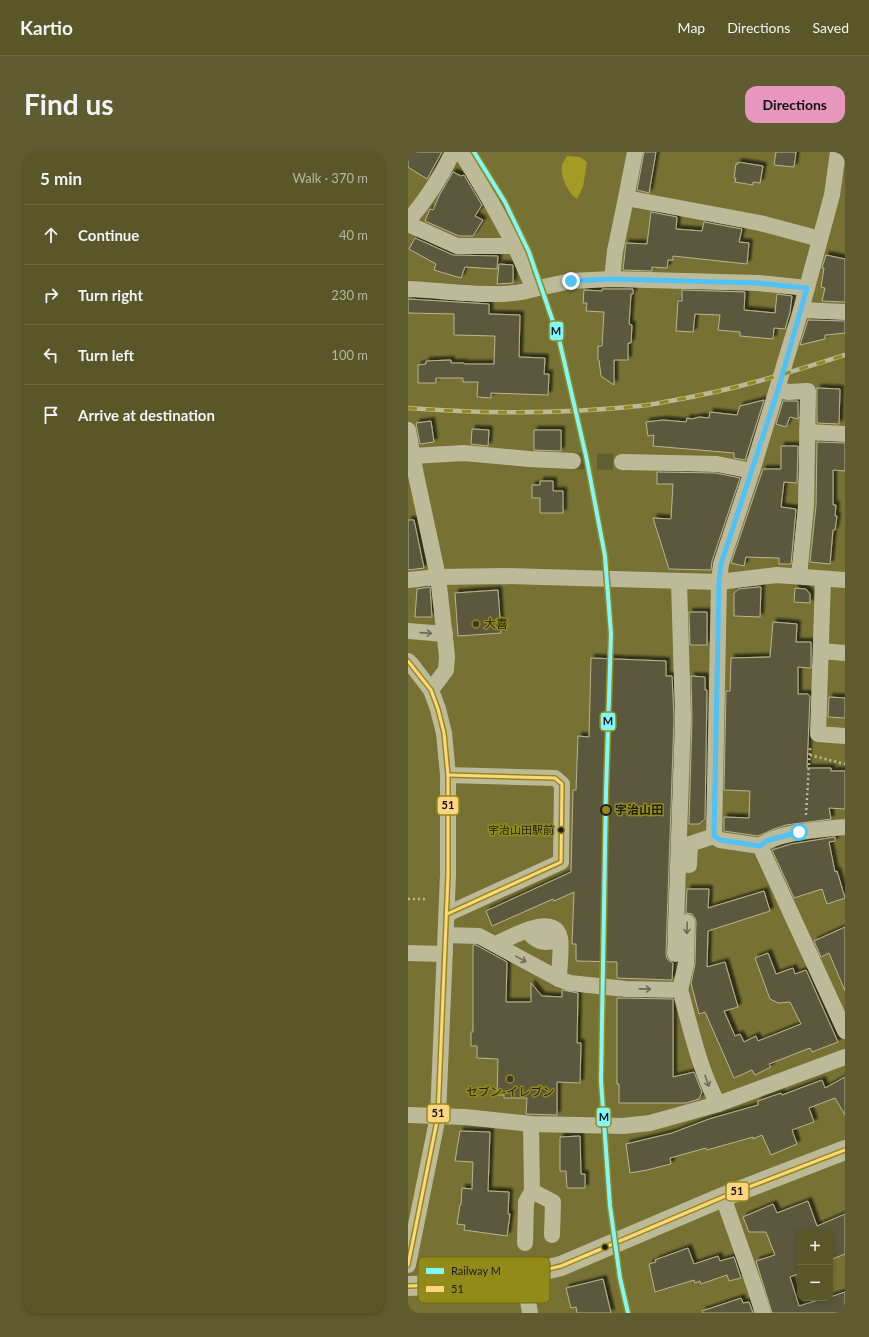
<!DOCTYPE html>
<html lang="en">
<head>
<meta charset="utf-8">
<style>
  body { margin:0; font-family:Lato,"Noto Sans JP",sans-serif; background:#5f5c2f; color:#f1f3f6 }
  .controls { position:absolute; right:12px; bottom:12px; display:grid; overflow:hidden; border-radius:8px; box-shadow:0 2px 6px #0003 }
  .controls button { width:36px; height:36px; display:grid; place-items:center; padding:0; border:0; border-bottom:1px solid #6e6c44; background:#595627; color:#f1f3f6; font:20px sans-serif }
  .stop { position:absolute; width:12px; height:12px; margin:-9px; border:3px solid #4fc3f7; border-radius:50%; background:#fff }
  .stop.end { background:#4fc3f7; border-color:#fff; box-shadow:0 1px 4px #0008 }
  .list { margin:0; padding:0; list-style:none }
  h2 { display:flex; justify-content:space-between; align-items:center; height:52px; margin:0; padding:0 16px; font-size:17px }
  h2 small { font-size:13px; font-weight:400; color:#b7b7a7 }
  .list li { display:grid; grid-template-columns:26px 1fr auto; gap:12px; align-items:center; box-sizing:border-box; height:60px; padding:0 16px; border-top:1px solid #6e6c44 }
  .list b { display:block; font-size:15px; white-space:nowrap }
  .list em { font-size:13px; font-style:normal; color:#b7b7a7 }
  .icon { flex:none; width:22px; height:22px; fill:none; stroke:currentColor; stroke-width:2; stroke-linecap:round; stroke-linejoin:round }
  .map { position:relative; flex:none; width:437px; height:1161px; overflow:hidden; border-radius:12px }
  header { display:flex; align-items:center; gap:24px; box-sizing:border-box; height:56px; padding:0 20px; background:#595627; border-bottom:1px solid #6e6c44 }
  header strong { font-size:19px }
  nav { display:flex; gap:22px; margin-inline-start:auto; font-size:14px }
  .intro { display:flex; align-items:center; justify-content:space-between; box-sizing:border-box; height:96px; padding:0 24px }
  h1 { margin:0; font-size:28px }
  .button { padding:10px 18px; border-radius:12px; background:#e797bd; color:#111; font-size:14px; font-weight:700 }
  main { display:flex; gap:24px; padding:0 24px }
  aside { flex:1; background:#595627; border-radius:12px; box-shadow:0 2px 6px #0003 }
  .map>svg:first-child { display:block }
</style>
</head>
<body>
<header>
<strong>Kartio</strong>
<nav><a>Map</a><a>Directions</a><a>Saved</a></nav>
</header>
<div class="intro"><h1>Find us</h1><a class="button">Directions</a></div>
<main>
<aside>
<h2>5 min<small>Walk · 370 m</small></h2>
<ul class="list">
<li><svg class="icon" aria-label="ahead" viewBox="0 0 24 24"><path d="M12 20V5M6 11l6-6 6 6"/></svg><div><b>Continue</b></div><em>40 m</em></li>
<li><svg class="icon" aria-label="right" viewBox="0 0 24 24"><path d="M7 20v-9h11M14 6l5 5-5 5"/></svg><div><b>Turn right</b></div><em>230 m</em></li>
<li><svg class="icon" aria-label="left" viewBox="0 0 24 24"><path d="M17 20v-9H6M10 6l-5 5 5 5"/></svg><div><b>Turn left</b></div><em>100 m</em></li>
<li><svg class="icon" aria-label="arrive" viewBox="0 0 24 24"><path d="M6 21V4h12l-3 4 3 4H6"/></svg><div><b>Arrive at destination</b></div></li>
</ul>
</aside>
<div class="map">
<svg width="437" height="1161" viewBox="0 0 437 1161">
  <defs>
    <filter id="shadow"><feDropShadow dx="3.5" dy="-3.5" stdDeviation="1" flood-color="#0009"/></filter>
  </defs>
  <rect width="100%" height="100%" fill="#777234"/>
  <path fill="#a49a24" d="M159 4 172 5 179 10 175 35 169 47C160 41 152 25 154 13 155 10 158 6 159 4Z"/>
  <g fill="#5b593c" stroke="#b8b592" filter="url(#shadow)">
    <polygon points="0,0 34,0 19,27 0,15"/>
    <polygon points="236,0 248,0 241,41 229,38"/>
    <polygon points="368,0 388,0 386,15 366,13"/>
    <polygon points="330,10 355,14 352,31 345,30 345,33 327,30 328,26 326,26 328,12 330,12"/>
    <polygon points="45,20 53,24 56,23 74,53 67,64 75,68 65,84 51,84 17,69 22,57 25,58 32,42"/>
    <polygon points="243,60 269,65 268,77 294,79 296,70 334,77 331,90 341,91 339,112 265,104 265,108 260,108 259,116 244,115 244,119 215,118 218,91 239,92"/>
    <polygon points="7,86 45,103 90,104 89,117 57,115 53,126 26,118 28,112 1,97"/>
    <polygon points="418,103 437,107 437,150 414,149 417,136 413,135 416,116 414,116"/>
    <polygon points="91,112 105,113 105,131 89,132"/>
    <polygon points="194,137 225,137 225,142 223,142 221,172 224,173 223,191 220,191 220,208 206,208 206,233 193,224 191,208 190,208 190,194 194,194 196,160 178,159 179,151 175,151 176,138 194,139"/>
    <polygon points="274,138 337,140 336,158 367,161 369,142 384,144 382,160 377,177 366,176 365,187 332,184 332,180 310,178 312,163 287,162 285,180 268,179 270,149 274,149"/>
    <polygon points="0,147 81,152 81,162 112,163 111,205 137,206 136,222 141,222 140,243 83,241 83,246 69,245 70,230 55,230 55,226 28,226 28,231 10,231 10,213 18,212 18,209 43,208 43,211 56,211 56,212 86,212 87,184 46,183 46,162 0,161"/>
    <polygon points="400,168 437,169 437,181 417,183 417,187 392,193"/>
    <polygon points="409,236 432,237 431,272 409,271"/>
    <polygon points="356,248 337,308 326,306 326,301 245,294 246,283 240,284 238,270 255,268 278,270 279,266 284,267 291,265 301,266 302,260 329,263 332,254"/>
    <polygon points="375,249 390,249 390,267 382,265 378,275 368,272"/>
    <polygon points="23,269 26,290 12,292 8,271"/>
    <polygon points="64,277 81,278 80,294 63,292"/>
    <polygon points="126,278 153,278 153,299 126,298"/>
    <polygon points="409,290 437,291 437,319 425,318 425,353 428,353 427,364 429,364 427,378 425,378 422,412 402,410 408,354"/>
    <polygon points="373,294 390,294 389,331 376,330 373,355 388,357 383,412 371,412 371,406 338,405 336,414 323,411 355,317 373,317"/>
    <polygon points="249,320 308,321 332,326 304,409 303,418 261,417 245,366 263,367 265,332 249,332"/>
    <polygon points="132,329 145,329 145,339 155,339 155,361 132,361 132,346 124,346 124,333 132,333"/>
    <polygon points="0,368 6,368 16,416 0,418"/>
    <polygon points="22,435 24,465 7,465 9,437"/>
    <polygon points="350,435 353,435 352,465 326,464 326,441 331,437"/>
    <polygon points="387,436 398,437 402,442 402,451 386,450"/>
    <polygon points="90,438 93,481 50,484 47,441"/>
    <polygon points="281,460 299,460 299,493 282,493"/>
    <polygon points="365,470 389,472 388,490 403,490 403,516 390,515 390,542 400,542 402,544 399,616 423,616 423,619 437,619 437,657 421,656 423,667 378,673 366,677 350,684 316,679 316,665 341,666 342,639 316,638 318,539 322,539 323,506 362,505"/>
    <polygon points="183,506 258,509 258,524 264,524 266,566 258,802 259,807 265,811 264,828 209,826 209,810 169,809 169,808 168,808 168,792 164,792 166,740 146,749 145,747 84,774 78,759 163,720 165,638 168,638 170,584 181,585"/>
    <polygon points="283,524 297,525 297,538 299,538 297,667 291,672 281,672 284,566"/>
    <polygon points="421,545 437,546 437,566 420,565"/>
    <polygon points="427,685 427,689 421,690 427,720 429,719 437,746 419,752 414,737 386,746 364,698 383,692"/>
    <polygon points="279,737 301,737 300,756 356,739 362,759 300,779 299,815 317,810 330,855 316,859 327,884 332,882 336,890 348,884 350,889 393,872 382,850 370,851 362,847 347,806 360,801 368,822 385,816 387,822 398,818 430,890 404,900 402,896 361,912 363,915 347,923 344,918 326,926 297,860 291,862 283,831 287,812 288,770 287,766 284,762 278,761"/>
    <polygon points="437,775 437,839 421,801 413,805 406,789"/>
    <polygon points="65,793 68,793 99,810 98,850 123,850 123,831 134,844 154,845 154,838 170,841 169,891 173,891 172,931 149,930 149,963 118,962 119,946 96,946 96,943 89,943 90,907 69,906 69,894 63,894 63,880 65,880"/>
    <polygon points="209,846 265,847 265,925 286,920 294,940 291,947 278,951 211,951 211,932 209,932"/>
    <polygon points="437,925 437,963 427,946 401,956 406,970 384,978 389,992 363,1003 354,983 345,987 345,985 299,998 298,996 262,1006 263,1012 239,1018 222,1021 218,992 264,981 301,967 350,953 350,949 373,941 374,943 414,928 417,936"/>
    <polygon points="52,979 82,980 80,1038 80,1039 101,1040 100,1062 102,1062 99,1084 56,1078 57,1073 49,1072 52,1053 53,1053 54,1036 64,1037 65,1010 47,1009"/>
    <polygon points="172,984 173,1022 177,1022 177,1036 159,1036 158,1019 152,1019 152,985"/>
    <polygon points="400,1049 409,1074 437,1062 437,1102 422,1108 422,1080 392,1080 392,1121 382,1125 391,1154 417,1146 422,1146 422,1145 437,1140 437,1161 364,1161 348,1109 367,1103 358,1080 341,1080 335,1065 365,1052 369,1061"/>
    <polygon points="280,1096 286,1112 310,1104 312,1109 326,1105 333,1126 321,1129 319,1123 293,1132 292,1129 287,1131 286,1128 247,1140 241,1112 248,1110 247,1108"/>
    <polygon points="195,1127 203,1161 169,1161 168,1155 163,1156 158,1136"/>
    <polygon points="333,1146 335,1151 341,1150 345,1161 295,1161 294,1159"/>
  </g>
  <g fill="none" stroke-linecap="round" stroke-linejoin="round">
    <polyline stroke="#605d2e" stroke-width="16" stroke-dasharray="16 8" stroke-linecap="butt" points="165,309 214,310"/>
    <g stroke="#bdba99" stroke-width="2.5" stroke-dasharray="2 3" stroke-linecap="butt">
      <polyline points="402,603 437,612"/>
      <polyline points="398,663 402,596"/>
      <polyline points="0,747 18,747"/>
    </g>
    <g stroke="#bdba99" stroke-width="16">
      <path d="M430 0 424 43 393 158 344 319 313 412 311 430 306 684 312 688 352 694C369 680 415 677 437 675"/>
      <polyline points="218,46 227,0"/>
      <path d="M0 69C18 48 33 25 45 0"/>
      <polyline points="0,72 49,94 107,94"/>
      <polyline points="204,127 207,99 218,46 352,71 412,87"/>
      <path d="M0 137C36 138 92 148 126 137L107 94 83 50 53 0"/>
      <polyline points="126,137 163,129 204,127 350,131 399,136"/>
      <polyline points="393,158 437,160"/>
      <polyline points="369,238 381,240 400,239 398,354 391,424"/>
      <polyline points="0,278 8,323 30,425 39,504 38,518 23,538"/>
      <polyline points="399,280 437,282"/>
      <polyline points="4,304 56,301 121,307 165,309"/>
      <polyline points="214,310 309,312 344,319"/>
      <polyline points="415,427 410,582 437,584"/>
      <polyline points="0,428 30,425 97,424 311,430 369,423 437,428"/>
      <polyline points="0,479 37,482"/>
      <polyline points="413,499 437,501"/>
      <polyline points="0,509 4,513 23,538 30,557 36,581 40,623 40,723 30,964 0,1113"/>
      <polyline points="352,694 437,879"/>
      <polyline points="281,713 282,692 306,684"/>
      <polyline points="39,762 153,710 154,632 147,626 40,623"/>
      <path d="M122 777 124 784C133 792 141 791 152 787"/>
      <path d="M38 783 71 784 151 827 162 831 218 837 272 838C283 876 291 917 310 952"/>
      <path d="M88 792C102 786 147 759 152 786 154 797 151 815 151 827"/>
      <polyline points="0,801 37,802"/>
      <polyline points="267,802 275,566 271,429"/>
      <polyline points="272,838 278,812 279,770"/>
      <polyline points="0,963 57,965 123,972 215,974 242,971 310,952 437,905"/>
      <polyline points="124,1039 145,1050 144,1083"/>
      <polyline points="315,1045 346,1133 355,1161"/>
      <polyline points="117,1091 118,1050 124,1039 123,972"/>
      <polyline points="116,1123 122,1161"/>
    </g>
    <polyline stroke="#bbb997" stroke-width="20" points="0,1134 30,1133 116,1123 153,1114 315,1045 437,998"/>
    <defs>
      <path id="rail" d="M0 256C77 262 154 262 231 254 243 253 255 250 267 248 325 238 381 221 437 203"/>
    </defs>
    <use href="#rail" stroke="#bcb999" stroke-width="4.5"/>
    <use href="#rail" stroke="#928a19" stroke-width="3" stroke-dasharray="9" stroke-linecap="butt"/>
    <defs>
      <g id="bus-1">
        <polyline points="0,509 23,538 30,557 36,581 40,623 40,723 30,964 0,1113"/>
        <polyline points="39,762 153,710 154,632 147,626 40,623"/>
        <polyline points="0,1134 30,1133 116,1123 153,1114 315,1045 437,998"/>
      </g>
    </defs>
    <use href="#bus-1" stroke="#928a19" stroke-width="6"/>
    <use href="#bus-1" stroke="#ffd580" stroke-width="3"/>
    <defs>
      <polyline id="rail-1" points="66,0 97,50 121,100 151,187 178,304 197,404 203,482 198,640 193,929 202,1054 212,1126 220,1161"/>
    </defs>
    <use href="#rail-1" stroke="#928a19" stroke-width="7"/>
    <use href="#rail-1" stroke="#80f6ff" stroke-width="4"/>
  </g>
  <defs><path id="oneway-shaft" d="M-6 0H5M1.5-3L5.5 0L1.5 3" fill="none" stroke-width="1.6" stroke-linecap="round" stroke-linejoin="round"/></defs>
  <g stroke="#6d6c5b">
    <use href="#oneway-shaft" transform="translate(18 481) rotate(4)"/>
    <use href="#oneway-shaft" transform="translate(279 776) rotate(92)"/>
    <use href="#oneway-shaft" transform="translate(113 807) rotate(29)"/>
    <use href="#oneway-shaft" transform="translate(237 837) rotate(1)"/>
    <use href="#oneway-shaft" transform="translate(299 929) rotate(71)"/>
  </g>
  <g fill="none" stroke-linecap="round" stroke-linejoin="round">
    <polyline stroke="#4fc3f7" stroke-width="5" points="163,129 204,127 350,131 399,136 370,238 313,412 311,430 306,684 312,688 352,694 358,689 391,680"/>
  </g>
  <g fill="#3c3b25" stroke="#928a19" stroke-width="1.5">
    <circle cx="68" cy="472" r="4"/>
    <circle cx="102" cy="927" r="4"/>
  </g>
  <circle fill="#928a19" stroke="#1d1d1d" stroke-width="2" cx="198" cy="658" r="5"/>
  <g fill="#1d1d1d" stroke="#928a19" stroke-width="1.5">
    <circle cx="153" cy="678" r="3.5"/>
    <circle cx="197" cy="1095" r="3.5"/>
  </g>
  <g text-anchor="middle" stroke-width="3" stroke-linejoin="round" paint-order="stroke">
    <g font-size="11" fill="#1d1d1d" stroke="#928a19" text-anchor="end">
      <text x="146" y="682">宇治山田駅前</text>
    </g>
    <g font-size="12" fill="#1d1d1d" stroke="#928a19" text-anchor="start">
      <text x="76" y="476">大喜</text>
      <text x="102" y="944" text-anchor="middle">セブン-イレブン</text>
    </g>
    <g font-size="12" font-weight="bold" fill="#1d1d1d" stroke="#928a19" text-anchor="start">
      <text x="207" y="662">宇治山田</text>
    </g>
  </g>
  <rect x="10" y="1105" width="132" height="46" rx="6" fill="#928a19" stroke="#6f691a" stroke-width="1"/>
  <rect x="18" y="1116" width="18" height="6" fill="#80f6ff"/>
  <rect x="18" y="1134" width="18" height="6" fill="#ffd580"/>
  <g font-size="11" fill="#1d1d1d">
    <text x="43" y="1123">Railway M</text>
    <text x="43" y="1141">51</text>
  </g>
  <g stroke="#928a19" stroke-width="1.5">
    <rect x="141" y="169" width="15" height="20" rx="4" fill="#80f6ff"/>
    <rect x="192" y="560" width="16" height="19" rx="4" fill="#80f6ff"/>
    <rect x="29" y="644" width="22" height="19" rx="4" fill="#ffd580"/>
    <rect x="19" y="952" width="23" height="19" rx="4" fill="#ffd580"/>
    <rect x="188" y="955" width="15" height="20" rx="4" fill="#80f6ff"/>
    <rect x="318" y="1030" width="23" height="19" rx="4" fill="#ffd580"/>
  </g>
  <g font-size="11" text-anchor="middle" font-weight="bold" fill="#111">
    <text x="148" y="183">M</text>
    <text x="200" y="573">M</text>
    <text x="40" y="657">51</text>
    <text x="30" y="965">51</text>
    <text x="196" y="969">M</text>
    <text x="329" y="1043">51</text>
  </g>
</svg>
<div class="controls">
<button>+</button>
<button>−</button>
</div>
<div class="stop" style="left:391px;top:680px"></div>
<div class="stop end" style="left:163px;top:129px"></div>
</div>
</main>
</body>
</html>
